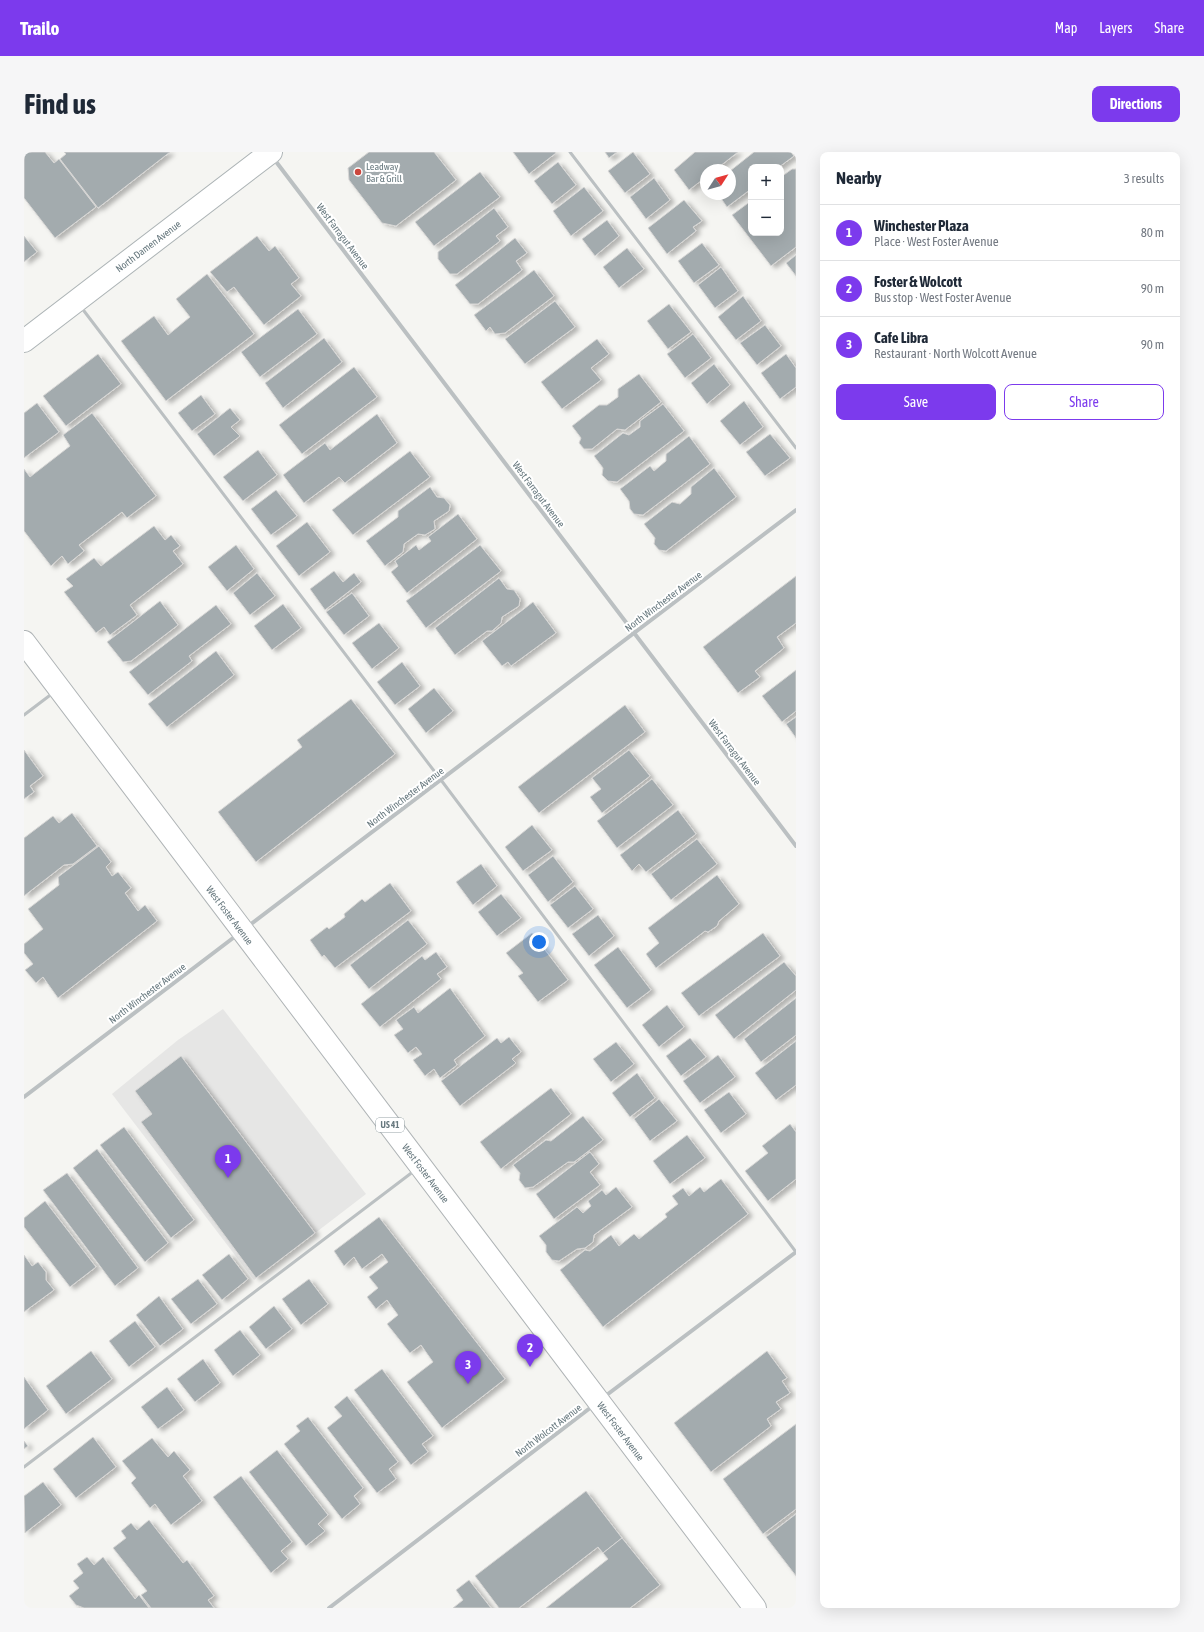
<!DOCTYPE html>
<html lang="en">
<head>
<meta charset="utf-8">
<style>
  body { margin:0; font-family:"Asap Condensed",sans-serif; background:#f6f6f7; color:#1f2937 }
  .controls { position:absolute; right:12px; top:12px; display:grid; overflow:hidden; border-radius:8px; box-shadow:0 4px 16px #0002 }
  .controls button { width:36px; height:36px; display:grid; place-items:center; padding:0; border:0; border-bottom:1px solid #e0e1e3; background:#fff; color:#1f2937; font:20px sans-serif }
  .compass { position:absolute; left:676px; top:12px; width:36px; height:36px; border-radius:50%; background:#fff; box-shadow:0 4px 16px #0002; rotate:54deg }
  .you { position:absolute; left:515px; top:790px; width:14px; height:14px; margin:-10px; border:3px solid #fff; border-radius:50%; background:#1a73e8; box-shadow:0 0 0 6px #1a73e833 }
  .badge { display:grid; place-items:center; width:26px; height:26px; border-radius:50%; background:#7c3aed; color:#fff; font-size:13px; font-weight:700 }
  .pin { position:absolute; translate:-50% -33px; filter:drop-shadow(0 1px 2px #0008) }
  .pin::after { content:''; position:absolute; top:21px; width:14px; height:12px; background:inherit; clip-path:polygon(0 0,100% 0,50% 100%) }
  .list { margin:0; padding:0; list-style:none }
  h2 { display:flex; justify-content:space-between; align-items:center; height:52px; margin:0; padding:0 16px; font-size:17px }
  h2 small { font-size:13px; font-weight:400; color:#747a83 }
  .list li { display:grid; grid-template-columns:26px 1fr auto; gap:12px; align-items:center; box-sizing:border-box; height:56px; padding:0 16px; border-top:1px solid #e0e1e3 }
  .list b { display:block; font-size:15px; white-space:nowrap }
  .list p { margin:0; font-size:13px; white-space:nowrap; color:#747a83 }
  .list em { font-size:13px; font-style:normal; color:#747a83 }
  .actions { display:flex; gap:8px; padding:12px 16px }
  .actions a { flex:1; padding:9px 0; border:1px solid #7c3aed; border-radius:8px; text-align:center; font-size:14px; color:#7c3aed }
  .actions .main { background:#7c3aed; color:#fff }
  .map { position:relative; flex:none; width:772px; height:1456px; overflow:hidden; border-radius:8px }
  header { display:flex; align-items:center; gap:24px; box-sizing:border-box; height:56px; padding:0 20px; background:#7c3aed; color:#fff }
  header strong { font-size:19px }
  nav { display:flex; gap:22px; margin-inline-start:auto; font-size:14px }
  .intro { display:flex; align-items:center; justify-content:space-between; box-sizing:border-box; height:96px; padding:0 24px }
  h1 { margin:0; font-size:28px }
  .button { padding:10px 18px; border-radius:8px; background:#7c3aed; color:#fff; font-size:14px; font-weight:700 }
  main { display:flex; gap:24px; padding:0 24px }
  aside { flex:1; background:#fff; border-radius:8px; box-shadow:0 4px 16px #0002 }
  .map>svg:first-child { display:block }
</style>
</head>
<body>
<header>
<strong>Trailo</strong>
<nav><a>Map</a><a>Layers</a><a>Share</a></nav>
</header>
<div class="intro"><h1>Find us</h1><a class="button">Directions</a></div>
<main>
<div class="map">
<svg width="772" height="1456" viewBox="0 0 772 1456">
  <defs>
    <filter id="shadow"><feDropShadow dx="4.5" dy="2.5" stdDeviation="2" flood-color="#0004"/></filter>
  </defs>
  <rect width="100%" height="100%" fill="#f5f5f2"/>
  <polygon fill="#e6e6e5" points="199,857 342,1042 230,1128 88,942 154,888"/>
  <g fill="#a3abae" stroke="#d7d6d5" filter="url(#shadow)">
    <polygon points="0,0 21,0 30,11 35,7 72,55 31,86 0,46"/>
    <polygon points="40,0 146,0 74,56 36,7 42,2"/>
    <polygon points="345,0 410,0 432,28 372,74 358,71 325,28 324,16"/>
    <polygon points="489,0 531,0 532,1 505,22"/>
    <polygon points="581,0 593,0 585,6"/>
    <polygon points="609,0 626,22 601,41 584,19"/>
    <polygon points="671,0 714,0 691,18 682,18 682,25 665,38 650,18"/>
    <polygon points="730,0 767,0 770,4 755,15 727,15 727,37 703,55 694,42 706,42 706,19"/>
    <polygon points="534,10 552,33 528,52 510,29"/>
    <polygon points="768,17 772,17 772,95 747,114 708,63 727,49 727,81 757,81 757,25"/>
    <polygon points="456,20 476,45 410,94 391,70"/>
    <polygon points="630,26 646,48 622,67 606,45"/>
    <polygon points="560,35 579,59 547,84 529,59"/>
    <polygon points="660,48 678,69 669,75 672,79 643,102 624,76"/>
    <polygon points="470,56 484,75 472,84 476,89 433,122 426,122 414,107 414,100"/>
    <polygon points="583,68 595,84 571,104 558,87"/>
    <polygon points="0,84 13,100 0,110"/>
    <polygon points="233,84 245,99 251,94 275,126 267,132 277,144 240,173 210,135 203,140 186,120"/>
    <polygon points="491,86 503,101 492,109 498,118 454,152 446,152 431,133"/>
    <polygon points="678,91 695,113 670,131 654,109"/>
    <polygon points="603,96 620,117 595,136 579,115"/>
    <polygon points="772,103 772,124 762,111"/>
    <polygon points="697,115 714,139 691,156 674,133"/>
    <polygon points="510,118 530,144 481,181 471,182 466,175 462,179 450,163"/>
    <polygon points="183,122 230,182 142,249 97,189 130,164 144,183 166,165 152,147"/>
    <polygon points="719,144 737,169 712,188 694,165"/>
    <polygon points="531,149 551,175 501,212 481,187"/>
    <polygon points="645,152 667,180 644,197 623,169"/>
    <polygon points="274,157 293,182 236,225 217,200"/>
    <polygon points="741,173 757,194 733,213 716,191"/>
    <polygon points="669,182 687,206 661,226 643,202"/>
    <polygon points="300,186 318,210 259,256 241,231"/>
    <polygon points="573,187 585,202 567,216 577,228 538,257 517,230"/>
    <polygon points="74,202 97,232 42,274 19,244"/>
    <polygon points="762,202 772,216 772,235 756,247 737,221"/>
    <polygon points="690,212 706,233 683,252 667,231"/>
    <polygon points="330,215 353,245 278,302 255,273"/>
    <polygon points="615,222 637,250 601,278 593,277 568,297 560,297 555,291 557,286 548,274 575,253 583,253 594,245 594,237"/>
    <polygon points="177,243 191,262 168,279 154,261"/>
    <polygon points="720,249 739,275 716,293 696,269"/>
    <polygon points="13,251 35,280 0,306 0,261"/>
    <polygon points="639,252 660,279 593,330 584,329 578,323 579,316 570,304 599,281 605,283 616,275 616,269"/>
    <polygon points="206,256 216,268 207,275 216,284 190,304 173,282"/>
    <polygon points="68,261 132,344 103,366 98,360 55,393 60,399 44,412 38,404 27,414 0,379 0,317 6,325 46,294 39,283"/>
    <polygon points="353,262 373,291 321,331 315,325 280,351 259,323 301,291 306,298"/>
    <polygon points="746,282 766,306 741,324 722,300"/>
    <polygon points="665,284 686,312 619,363 610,362 606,357 605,349 596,337 626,314 630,319 642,309 642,302"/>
    <polygon points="234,298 253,323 219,349 199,325"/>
    <polygon points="386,299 406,325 329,383 308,358"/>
    <polygon points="690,316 712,345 642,399 635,398 630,392 631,386 620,372 648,350 656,352 667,342 667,335"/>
    <polygon points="406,335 413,345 420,346 426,353 425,359 410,369 411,377 401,383 394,382 380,392 379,400 361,414 342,389 374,365 374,359"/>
    <polygon points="252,338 273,364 247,383 227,357"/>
    <polygon points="434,362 453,387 383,441 367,420 374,414 371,409 392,393 395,398 407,389 404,385"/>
    <polygon points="283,370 306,400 275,424 252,394"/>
    <polygon points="130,374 141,388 147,383 156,394 149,399 159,412 106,453 113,463 86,483 80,475 72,481 40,440 49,434 42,427 70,406 77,414"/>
    <polygon points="212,393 230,417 203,439 184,415"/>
    <polygon points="456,393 477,419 402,476 382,449"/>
    <polygon points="310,419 319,430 330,421 337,430 301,458 286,437"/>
    <polygon points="233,421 251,444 226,463 209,441"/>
    <polygon points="772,424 772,471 753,485 760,496 731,519 736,525 714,541 679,495"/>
    <polygon points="475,426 483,437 490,438 496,447 495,454 478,465 477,471 468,479 463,479 431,503 411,476"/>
    <polygon points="328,441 345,464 320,483 302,460"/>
    <polygon points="136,449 154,473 107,509 99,510 83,490"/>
    <polygon points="509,450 532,481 487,514 484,510 478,514 458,489"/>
    <polygon points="259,452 277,476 248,498 230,474"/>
    <polygon points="192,453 207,472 165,504 168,509 124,543 105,520"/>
    <polygon points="355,471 375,496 348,517 328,491"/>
    <polygon points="192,499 210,523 143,575 124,552"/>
    <polygon points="378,510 396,534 371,553 353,530"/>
    <polygon points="772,518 772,559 758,570 738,544"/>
    <polygon points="410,536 429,559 402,581 384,557"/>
    <polygon points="327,547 371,602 232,710 194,660 278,595 273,588"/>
    <polygon points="601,553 621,580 515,661 494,635"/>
    <polygon points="772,565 772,586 762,572"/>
    <polygon points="0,598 19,624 6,634 10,640 0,647"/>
    <polygon points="605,598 626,624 578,661 566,645 577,637 568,626"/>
    <polygon points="628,627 649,653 593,696 573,669"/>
    <polygon points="654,658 672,682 622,720 615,712 608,719 596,703"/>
    <polygon points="48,661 73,694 49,712 40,713 0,744 0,686 29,664 35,671"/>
    <polygon points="508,673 528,698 499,719 481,695"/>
    <polygon points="673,687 693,712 647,748 627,722"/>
    <polygon points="75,694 87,710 82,715 88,724 94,720 107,736 101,741 114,759 121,753 133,769 34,846 19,825 12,831 1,818 9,812 0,801 0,792 19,777 4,757 35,733 34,725"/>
    <polygon points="529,704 549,730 524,750 504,723"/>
    <polygon points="457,712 473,734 449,753 432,730"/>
    <polygon points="693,723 715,752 695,769 693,774 684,780 681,779 632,816 622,802 635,791 624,776"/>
    <polygon points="366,731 387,759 311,816 300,803 298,805 286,788 303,775 305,777 321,765 320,762 338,747 341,750"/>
    <polygon points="551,734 569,757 544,776 526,753"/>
    <polygon points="477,742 497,766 473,784 454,760"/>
    <polygon points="574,763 590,784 565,804 548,782"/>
    <polygon points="384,768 403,792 345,837 326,813"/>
    <polygon points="508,781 544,828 514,850 494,824 499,821 482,801"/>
    <polygon points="739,781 756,804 675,864 657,841"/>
    <polygon points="594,795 627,838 603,856 570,813"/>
    <polygon points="412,800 423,815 413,822 417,827 356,875 337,852 398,804 401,808"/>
    <polygon points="760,810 772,824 772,838 710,887 691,863"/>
    <polygon points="426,836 461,884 430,908 433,913 416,926 410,917 401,924 389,908 398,902 392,895 384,901 370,883 379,877 372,868 390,855 394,861"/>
    <polygon points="772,846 772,883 737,910 720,887"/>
    <polygon points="643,853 660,875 635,895 618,873"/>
    <polygon points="485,885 497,900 488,907 492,911 436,954 417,929 473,886 477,891"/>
    <polygon points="666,886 682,905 657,924 642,904"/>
    <polygon points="772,889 772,933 752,948 731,921"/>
    <polygon points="592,890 610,912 587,930 569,907"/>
    <polygon points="694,903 711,925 676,951 659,929"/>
    <polygon points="157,904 291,1081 232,1126 117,970 128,962 111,939"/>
    <polygon points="613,921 631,946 606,965 588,941"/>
    <polygon points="527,936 547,962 477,1017 456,990"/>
    <polygon points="705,940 722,962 697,981 680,958"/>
    <polygon points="635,947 653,969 626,989 610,967"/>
    <polygon points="559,964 579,988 550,1010 544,1010 509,1035 501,1036 495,1028 496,1021 489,1013 522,988 527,989"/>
    <polygon points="766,972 772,980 772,1027 744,1049 721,1019 744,1001 738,994"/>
    <polygon points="100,975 170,1068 147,1086 76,993"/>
    <polygon points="663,983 681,1006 646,1032 629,1009"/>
    <polygon points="73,997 144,1091 121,1110 49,1016"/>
    <polygon points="566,1000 575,1012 566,1020 576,1033 530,1067 512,1042"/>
    <polygon points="43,1021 114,1116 91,1134 19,1038"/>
    <polygon points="697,1027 724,1062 579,1175 536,1118 561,1098 566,1099 587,1083 595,1094 610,1082 615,1087 643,1065 641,1062 654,1052 648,1044 659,1036 665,1044 676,1035 680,1040"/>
    <polygon points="592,1035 608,1055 570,1083 569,1090 561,1096 553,1097 535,1109 528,1108 522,1100 522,1093 515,1084 553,1055 559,1061 567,1054 564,1049 578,1038 582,1043"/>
    <polygon points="21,1049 72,1115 46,1135 0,1075 0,1066"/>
    <polygon points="355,1065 481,1227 418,1276 383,1230 409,1210 397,1193 386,1201 363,1172 374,1163 363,1148 352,1157 343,1145 354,1136 345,1125 364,1110 358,1102 338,1117 330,1105 320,1114 310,1099"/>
    <polygon points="205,1102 224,1127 198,1148 178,1123"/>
    <polygon points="0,1103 8,1114 14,1110 22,1120 22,1128 30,1138 0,1160"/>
    <polygon points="174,1127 193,1152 167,1172 147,1147"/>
    <polygon points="285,1127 304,1152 277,1173 258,1147"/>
    <polygon points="135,1144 159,1177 136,1194 112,1163"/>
    <polygon points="250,1154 268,1177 242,1197 225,1175"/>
    <polygon points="111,1169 131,1195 105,1215 85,1189"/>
    <polygon points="216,1178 236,1203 209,1224 190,1198"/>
    <polygon points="67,1199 88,1227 42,1262 22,1234"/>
    <polygon points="743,1199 763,1226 758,1229 766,1241 752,1250 757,1257 743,1267 747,1274 687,1320 650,1271"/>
    <polygon points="179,1207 196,1231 171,1250 153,1227"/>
    <polygon points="358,1217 409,1284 398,1292 404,1300 387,1313 330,1238"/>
    <polygon points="0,1225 24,1258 0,1277"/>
    <polygon points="143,1235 160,1258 134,1277 117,1255"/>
    <polygon points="323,1244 374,1310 365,1317 372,1327 353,1341 303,1276 318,1264 310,1255"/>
    <polygon points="284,1265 339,1336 330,1344 336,1352 318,1367 260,1292 276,1279 272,1274"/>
    <polygon points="772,1272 772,1357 739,1382 699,1327"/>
    <polygon points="69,1285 92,1315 52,1346 29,1317"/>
    <polygon points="128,1286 144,1305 150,1299 166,1318 159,1324 178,1349 147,1373 131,1352 126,1356 107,1331 112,1326 98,1309"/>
    <polygon points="0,1289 4,1294 0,1297"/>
    <polygon points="253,1298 304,1363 294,1372 301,1379 282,1394 225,1320"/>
    <polygon points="217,1324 268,1390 257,1399 264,1407 247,1421 189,1345"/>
    <polygon points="19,1330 37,1353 1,1381 0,1344"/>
    <polygon points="562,1339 598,1386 579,1401 574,1395 495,1456 475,1456 451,1424"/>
    <polygon points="772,1362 772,1424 742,1385"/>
    <polygon points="125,1368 159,1411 163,1408 190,1444 184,1448 190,1456 127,1456 117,1443 123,1439 89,1396 102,1386 97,1379 107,1371 113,1378"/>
    <polygon points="598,1386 636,1433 606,1456 522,1456 584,1407 579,1401"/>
    <polygon points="63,1405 70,1413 79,1405 111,1447 115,1443 125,1456 60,1456 52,1453 45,1444 55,1436 49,1429 59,1421 53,1412"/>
    <polygon points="445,1428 467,1456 429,1456 439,1448 432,1438"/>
  </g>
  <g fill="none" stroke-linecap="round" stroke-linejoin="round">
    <defs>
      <polyline id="secondary" points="0,189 247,0"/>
      <polyline id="primary" points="0,490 731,1456"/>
    </defs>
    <use href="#secondary" stroke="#adb4b6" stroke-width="24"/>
    <use href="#primary" stroke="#afb4b6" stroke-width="24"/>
    <g stroke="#bbc0c2" stroke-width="3">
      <polyline points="546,0 772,296"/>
      <polyline points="57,155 417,628 772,1100"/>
      <polyline points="0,563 29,541"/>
      <polyline points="0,1315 390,1019"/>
    </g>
    <g stroke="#bbc0c2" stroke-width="4">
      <polyline points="250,7 772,694"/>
      <polyline points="223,775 772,358"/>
      <polyline points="0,945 213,783"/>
      <polyline points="580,1245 772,1100"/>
      <polyline points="305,1456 570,1253"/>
    </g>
    <use href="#secondary" stroke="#fff" stroke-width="22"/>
    <use href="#primary" stroke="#fff" stroke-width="22"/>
  </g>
  <circle fill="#cb463c" stroke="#fff" stroke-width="1.5" cx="334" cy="20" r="4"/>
  <g text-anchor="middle" stroke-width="4" stroke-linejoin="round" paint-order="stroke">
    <rect fill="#fff" stroke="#95a1a5" stroke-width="1" x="352" y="966" width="28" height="14" rx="3"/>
    <g font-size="9" font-weight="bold" fill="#68797f">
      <text x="366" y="976">US 41</text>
    </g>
    <g font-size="10" fill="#68797f" stroke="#fff" text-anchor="start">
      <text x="342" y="18">Leadway<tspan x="342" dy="12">Bar &amp; Grill</tspan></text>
    </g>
    <g font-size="10" fill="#68797f" stroke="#fff">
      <text transform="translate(319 84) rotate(53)" y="4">West Farragut Avenue</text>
      <text transform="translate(124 94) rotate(-37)" y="4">North Damen Avenue</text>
      <text transform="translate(515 342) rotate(53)" y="4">West Farragut Avenue</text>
      <text transform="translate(639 449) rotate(-37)" y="4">North Winchester Avenue</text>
      <text transform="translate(711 600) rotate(53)" y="4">West Farragut Avenue</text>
      <text transform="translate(381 645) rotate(-37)" y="4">North Winchester Avenue</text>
      <text transform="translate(206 763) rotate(53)" y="4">West Foster Avenue</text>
      <text transform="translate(123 841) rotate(-37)" y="4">North Winchester Avenue</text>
      <text transform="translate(402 1021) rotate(53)" y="4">West Foster Avenue</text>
      <text transform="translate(524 1278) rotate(-37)" y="4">North Wolcott Avenue</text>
      <text transform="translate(597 1279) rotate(53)" y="4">West Foster Avenue</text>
    </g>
  </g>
</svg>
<div class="controls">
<button>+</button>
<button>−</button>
</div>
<svg class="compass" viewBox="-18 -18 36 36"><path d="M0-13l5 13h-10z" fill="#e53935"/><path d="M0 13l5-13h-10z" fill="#747a83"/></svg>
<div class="you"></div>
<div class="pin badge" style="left:204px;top:1026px">1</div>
<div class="pin badge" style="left:506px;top:1215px">2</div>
<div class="pin badge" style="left:444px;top:1232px">3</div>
</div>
<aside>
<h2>Nearby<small>3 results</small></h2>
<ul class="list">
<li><span class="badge">1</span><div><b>Winchester Plaza</b><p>Place · West Foster Avenue</p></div><em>80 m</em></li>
<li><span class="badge">2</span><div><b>Foster &amp; Wolcott</b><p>Bus stop · West Foster Avenue</p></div><em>90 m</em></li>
<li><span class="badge">3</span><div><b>Cafe Libra</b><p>Restaurant · North Wolcott Avenue</p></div><em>90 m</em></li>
</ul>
<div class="actions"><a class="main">Save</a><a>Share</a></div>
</aside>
</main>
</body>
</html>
